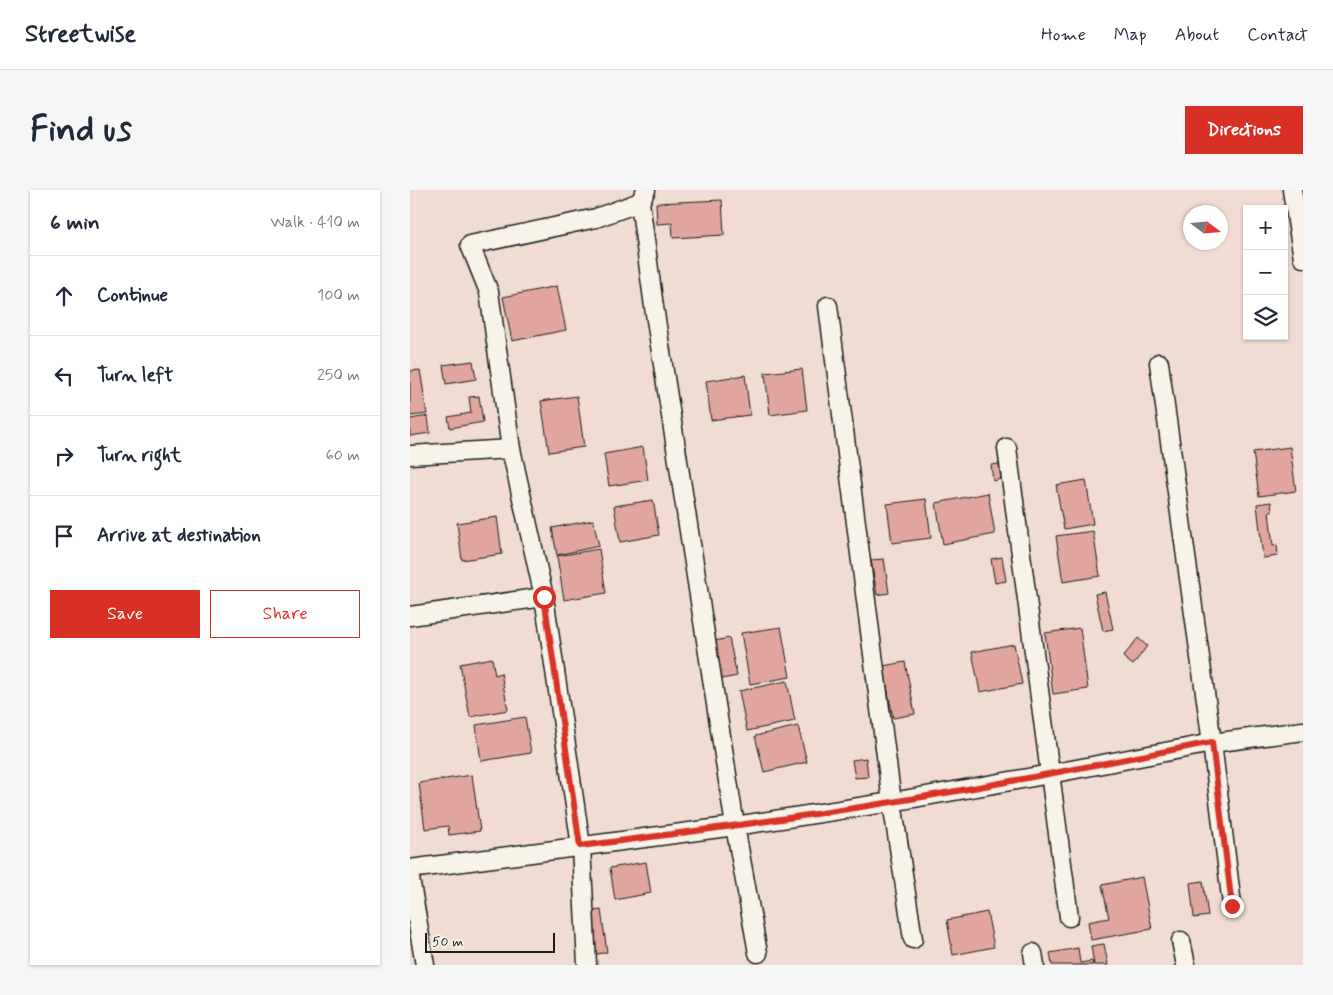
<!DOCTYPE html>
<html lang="en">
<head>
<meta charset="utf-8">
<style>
  body { margin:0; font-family:Mynerve,sans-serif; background:#f6f6f7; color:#1f2937 }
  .controls { position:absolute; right:15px; top:15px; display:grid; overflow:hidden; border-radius:0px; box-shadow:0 1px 4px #0004 }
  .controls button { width:45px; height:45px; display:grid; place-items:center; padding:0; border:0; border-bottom:1px solid #e0e1e3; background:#fff; color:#1f2937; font:25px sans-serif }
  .compass { position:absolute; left:773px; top:15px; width:45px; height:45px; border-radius:50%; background:#fff; box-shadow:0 1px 4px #0004; rotate:106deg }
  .scale { position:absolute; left:15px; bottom:12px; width:130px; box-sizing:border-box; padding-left:5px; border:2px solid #1c1c1c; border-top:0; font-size:14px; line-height:18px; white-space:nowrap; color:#1c1c1c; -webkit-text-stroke:4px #f7f3e8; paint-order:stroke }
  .stop { position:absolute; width:15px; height:15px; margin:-11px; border:4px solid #d93025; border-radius:50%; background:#fff }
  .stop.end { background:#d93025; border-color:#fff; box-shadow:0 1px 5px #0008 }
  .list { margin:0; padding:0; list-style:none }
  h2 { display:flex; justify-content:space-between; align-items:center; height:65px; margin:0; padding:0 20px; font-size:21px }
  h2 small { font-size:16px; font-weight:400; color:#747a83 }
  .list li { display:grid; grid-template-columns:32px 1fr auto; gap:15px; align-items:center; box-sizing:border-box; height:80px; padding:0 20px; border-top:1px solid #e0e1e3 }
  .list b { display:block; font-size:19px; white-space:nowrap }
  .list em { font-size:16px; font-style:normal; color:#747a83 }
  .actions { display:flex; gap:10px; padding:15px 20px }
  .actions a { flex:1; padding:11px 0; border:1px solid #d93025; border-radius:0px; text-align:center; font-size:18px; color:#d93025 }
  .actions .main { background:#d93025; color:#fff }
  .icon { flex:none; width:28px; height:28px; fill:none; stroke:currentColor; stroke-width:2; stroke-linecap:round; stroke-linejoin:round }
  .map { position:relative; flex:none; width:893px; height:775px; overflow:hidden; border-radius:0px }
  header { display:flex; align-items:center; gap:30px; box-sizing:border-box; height:70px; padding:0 25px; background:#fff; border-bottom:1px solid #e0e1e3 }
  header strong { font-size:24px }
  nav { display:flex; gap:28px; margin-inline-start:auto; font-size:18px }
  .intro { display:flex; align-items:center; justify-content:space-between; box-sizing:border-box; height:120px; padding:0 30px }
  h1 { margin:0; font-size:35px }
  .button { padding:12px 22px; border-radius:0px; background:#d93025; color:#fff; font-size:18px; font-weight:700 }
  main { display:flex; gap:30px; padding:0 30px }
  aside { flex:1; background:#fff; border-radius:0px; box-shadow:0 1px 4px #0004 }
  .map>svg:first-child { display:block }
</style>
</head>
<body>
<header>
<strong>Streetwise</strong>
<nav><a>Home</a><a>Map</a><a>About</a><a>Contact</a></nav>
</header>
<div class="intro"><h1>Find us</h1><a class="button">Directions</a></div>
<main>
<aside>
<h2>6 min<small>Walk · 410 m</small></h2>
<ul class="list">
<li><svg class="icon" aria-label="ahead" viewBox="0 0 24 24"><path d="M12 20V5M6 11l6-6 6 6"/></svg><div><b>Continue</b></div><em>100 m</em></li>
<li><svg class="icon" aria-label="left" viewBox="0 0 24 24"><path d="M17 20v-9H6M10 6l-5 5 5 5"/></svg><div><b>Turn left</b></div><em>250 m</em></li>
<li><svg class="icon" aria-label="right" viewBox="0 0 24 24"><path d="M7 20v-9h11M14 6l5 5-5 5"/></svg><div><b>Turn right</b></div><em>60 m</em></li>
<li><svg class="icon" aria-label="arrive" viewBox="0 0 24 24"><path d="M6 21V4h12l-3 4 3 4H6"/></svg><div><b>Arrive at destination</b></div></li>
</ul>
<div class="actions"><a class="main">Save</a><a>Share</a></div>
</aside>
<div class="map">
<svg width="893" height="775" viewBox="0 0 893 775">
  <rect width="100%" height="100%" fill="#f0dcd2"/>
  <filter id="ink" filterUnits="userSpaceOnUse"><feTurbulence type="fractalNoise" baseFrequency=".02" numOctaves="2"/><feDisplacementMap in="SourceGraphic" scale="10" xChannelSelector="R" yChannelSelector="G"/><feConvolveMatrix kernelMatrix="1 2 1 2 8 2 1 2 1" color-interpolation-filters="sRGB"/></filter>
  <g filter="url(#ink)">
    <g fill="#e1a79e" stroke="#1c1c1c">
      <polygon points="312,10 314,45 263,48 262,33 247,34 246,13"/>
      <polygon points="147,96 156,140 102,151 93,107"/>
      <polygon points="63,171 66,189 36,194 33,175"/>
      <polygon points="392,179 397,220 360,225 355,183"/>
      <polygon points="10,180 17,224 0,226 0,181"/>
      <polygon points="335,185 340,225 301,230 296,191"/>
      <polygon points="69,206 73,232 40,238 38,227 61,223 59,207"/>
      <polygon points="167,206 174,257 139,262 131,211"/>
      <polygon points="18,226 20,243 0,246 0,229"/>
      <polygon points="233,257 238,290 199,296 194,264"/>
      <polygon points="880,257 886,301 849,306 843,262"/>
      <polygon points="589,274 591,289 583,291 581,275"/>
      <polygon points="676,290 683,334 654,339 646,295"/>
      <polygon points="578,303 585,344 533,354 526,313"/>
      <polygon points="516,309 521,348 482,353 477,314"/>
      <polygon points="243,310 249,345 210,352 204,316"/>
      <polygon points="861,312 862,322 859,322 863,356 867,355 868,366 853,368 847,314"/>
      <polygon points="87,327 92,364 52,370 47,333"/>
      <polygon points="183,330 189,356 147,365 142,338"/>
      <polygon points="683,341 690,386 653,392 646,346"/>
      <polygon points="189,359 196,403 154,410 147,366"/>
      <polygon points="592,367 596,391 585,393 581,369"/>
      <polygon points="474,369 479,403 467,405 461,370"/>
      <polygon points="695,402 703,439 693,441 685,404"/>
      <polygon points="371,437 380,487 340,494 331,443"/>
      <polygon points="670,438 678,499 643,504 635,443"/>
      <polygon points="319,448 327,486 312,489 305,451"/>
      <polygon points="728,448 737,456 723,475 713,467"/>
      <polygon points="604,454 612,494 570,502 562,462"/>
      <polygon points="82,468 85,485 91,483 98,520 60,527 50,474"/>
      <polygon points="495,472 505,524 483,528 473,476"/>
      <polygon points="377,491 385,531 337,541 329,501"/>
      <polygon points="115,527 121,563 71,571 66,535"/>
      <polygon points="388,536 397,572 354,582 345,546"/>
      <polygon points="456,568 458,587 445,588 442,570"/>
      <polygon points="62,585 70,641 39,645 38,636 15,639 9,593"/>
      <polygon points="236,672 241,703 205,710 200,678"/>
      <polygon points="732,687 742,739 681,750 678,732 699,728 692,695"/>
      <polygon points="793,691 798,726 784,728 780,693"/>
      <polygon points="191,720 197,762 183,765 177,722"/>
      <polygon points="577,722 584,757 543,765 537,730"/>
      <polygon points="694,754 698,775 684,775 681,756"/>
      <polygon points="668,758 670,773 682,771 683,775 642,775 640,763"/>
    </g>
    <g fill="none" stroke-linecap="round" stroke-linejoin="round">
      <defs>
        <g id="minor">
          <polyline points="236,0 230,12 244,117 325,636 348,763"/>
          <polyline points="882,0 893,68"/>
          <polyline points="418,116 482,612 503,749"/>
          <polyline points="749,173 802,553 822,715"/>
          <polyline points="597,258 659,727"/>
          <polyline points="0,265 101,259"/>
          <polyline points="0,426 134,407"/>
          <polyline points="0,679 325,636 482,612 640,584 802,553 893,541"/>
          <polyline points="0,688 15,775"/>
          <polyline points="771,751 776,775"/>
          <polyline points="623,763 625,775"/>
          <polyline points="177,775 171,656 134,407 101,259 79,102 60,55 186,28 230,12"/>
        </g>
      </defs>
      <use href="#minor" stroke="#1c1c1c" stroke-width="21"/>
      <use href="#minor" stroke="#f7f3e8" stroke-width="18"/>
    </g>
  </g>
  <g fill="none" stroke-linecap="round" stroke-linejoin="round" filter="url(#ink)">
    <path stroke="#d93025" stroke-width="6" d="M134 407 170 656C274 643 378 629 482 612 589 595 695 573 802 552L822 716"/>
  </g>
</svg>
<div class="controls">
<button>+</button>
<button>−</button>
<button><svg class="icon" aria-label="layers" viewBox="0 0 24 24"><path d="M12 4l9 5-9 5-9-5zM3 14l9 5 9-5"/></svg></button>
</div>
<svg class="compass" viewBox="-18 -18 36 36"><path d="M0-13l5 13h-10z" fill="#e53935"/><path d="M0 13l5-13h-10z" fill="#747a83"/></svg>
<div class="scale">50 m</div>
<div class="stop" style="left:134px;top:407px"></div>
<div class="stop end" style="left:822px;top:716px"></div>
</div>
</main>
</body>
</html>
